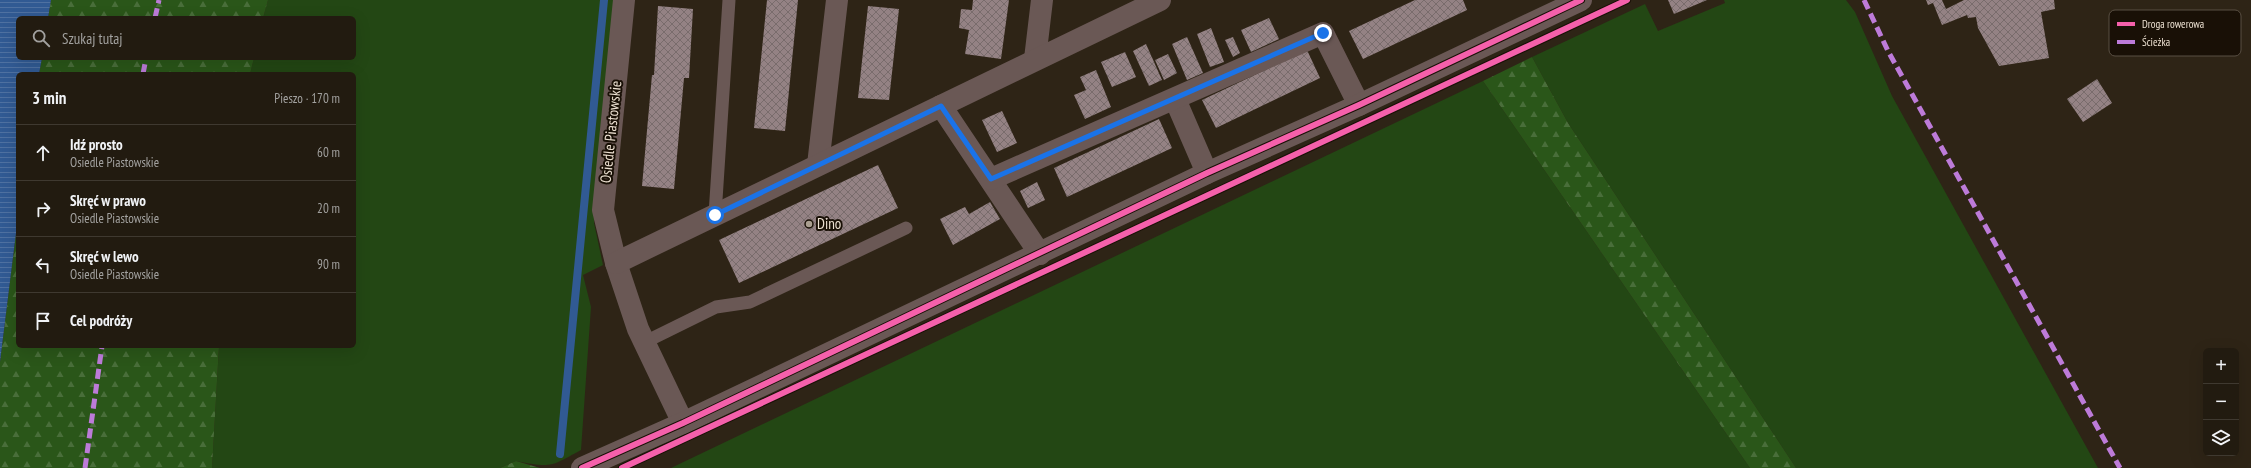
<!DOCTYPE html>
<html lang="pl">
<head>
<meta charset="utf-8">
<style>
  body { margin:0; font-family:"PT Sans Narrow",sans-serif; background:#2a2419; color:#f1f3f6 }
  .controls { position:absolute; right:12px; bottom:12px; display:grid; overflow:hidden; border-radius:6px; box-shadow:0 4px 16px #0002 }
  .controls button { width:36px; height:36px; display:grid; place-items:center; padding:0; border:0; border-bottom:1px solid #3f3930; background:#221b10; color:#f1f3f6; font:20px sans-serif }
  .stop { position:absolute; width:12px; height:12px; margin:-9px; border:3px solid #1a73e8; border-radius:50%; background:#fff }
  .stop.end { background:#1a73e8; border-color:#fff; box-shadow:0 1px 4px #0008 }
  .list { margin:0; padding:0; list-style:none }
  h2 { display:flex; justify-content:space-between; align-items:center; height:52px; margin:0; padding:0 16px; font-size:17px }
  h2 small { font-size:13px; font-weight:400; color:#a2a19f }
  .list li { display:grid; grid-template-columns:26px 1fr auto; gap:12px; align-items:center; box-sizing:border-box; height:56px; padding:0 16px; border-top:1px solid #3f3930 }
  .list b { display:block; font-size:15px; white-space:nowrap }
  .list p { margin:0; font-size:13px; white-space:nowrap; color:#a2a19f }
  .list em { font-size:13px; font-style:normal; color:#a2a19f }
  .icon { flex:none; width:22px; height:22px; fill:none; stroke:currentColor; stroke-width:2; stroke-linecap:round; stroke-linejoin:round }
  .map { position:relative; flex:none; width:2251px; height:468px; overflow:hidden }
  .search { position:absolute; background:#221b10; box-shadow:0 4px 16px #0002; left:16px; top:16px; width:340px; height:44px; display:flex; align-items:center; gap:10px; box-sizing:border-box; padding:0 14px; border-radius:6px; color:#a2a19f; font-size:15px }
  .panel { position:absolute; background:#221b10; box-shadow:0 4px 16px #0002; left:16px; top:72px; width:340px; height:276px; border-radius:6px }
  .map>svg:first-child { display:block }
</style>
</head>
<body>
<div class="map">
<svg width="2251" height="468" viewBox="0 0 2251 468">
  <defs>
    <pattern id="forest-firs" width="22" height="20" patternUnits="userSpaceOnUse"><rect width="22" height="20" fill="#2a5619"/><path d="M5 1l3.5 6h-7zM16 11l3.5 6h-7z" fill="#496e3a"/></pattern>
    <pattern id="water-rules" width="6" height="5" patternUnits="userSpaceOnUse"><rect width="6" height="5" fill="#315a93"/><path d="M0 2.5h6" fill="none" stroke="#4f71a1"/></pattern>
    <pattern id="building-cross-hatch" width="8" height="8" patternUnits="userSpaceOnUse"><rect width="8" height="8" fill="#948284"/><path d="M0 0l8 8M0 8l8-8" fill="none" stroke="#796c6c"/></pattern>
  </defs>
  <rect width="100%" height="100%" fill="#2e2416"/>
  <g fill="#234714">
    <path d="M268 0H616L594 223 603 265 583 275 591 307 581 450C550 467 552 468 516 461L500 468H212L219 346H354V74H250L254 58H354V18H263Z"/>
    <polygon points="1724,0 1846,0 1855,12 1892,96 2098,468 1796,468 1568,123 1532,57 1645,4 1658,31 1725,3"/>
    <polygon points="1483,81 1750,468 671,468 696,456"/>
  </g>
  <g fill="url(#forest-firs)">
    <polygon points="51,0 268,0 263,18 48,18"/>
    <polygon points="1532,57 1568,123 1796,468 1750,468 1483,81"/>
    <polygon points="42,58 254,58 250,74 39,74"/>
    <polygon points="18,217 18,346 219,346 212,468 0,468 0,362"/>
    <polygon points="516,461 540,468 500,468"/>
  </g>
  <polygon fill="url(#water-rules)" points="0,0 51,0 48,18 18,18 18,58 42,58 39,74 18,74 18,217 0,362"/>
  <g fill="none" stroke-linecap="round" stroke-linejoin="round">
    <polyline stroke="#315a93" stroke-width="8" points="560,454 604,0"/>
  </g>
  <g fill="url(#building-cross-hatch)">
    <polygon points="767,0 798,0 785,131 754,128"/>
    <polygon points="973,0 1009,0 1001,59 965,54 969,30 959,28 961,9 972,10"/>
    <polygon points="1415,0 1463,0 1467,10 1363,59 1349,31"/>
    <polygon points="1668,0 1707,0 1674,14"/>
    <polygon points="1926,0 1942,0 1946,9 1964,0 2054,0 2055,9 2041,12 2049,58 1999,66 1978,28 1976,17 1968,18 1967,15 1942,25 1933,3 1928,5"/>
    <polygon points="658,6 693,9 689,78 684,78 674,189 642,186 652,75 654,75"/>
    <polygon points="868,6 899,9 889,100 858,98"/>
    <polygon points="1269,18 1279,39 1251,52 1241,30"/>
    <polygon points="1211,28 1224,62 1210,67 1197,34"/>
    <polygon points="1187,37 1203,73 1187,80 1172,44"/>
    <polygon points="1233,37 1240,53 1233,57 1225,40"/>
    <polygon points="1146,44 1162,80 1149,86 1133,51"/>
    <polygon points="1307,50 1320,78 1216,128 1202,100"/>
    <polygon points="1125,52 1136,77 1112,87 1101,62"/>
    <polygon points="1168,54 1177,73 1164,80 1155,60"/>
    <polygon points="1096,70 1111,107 1085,119 1074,95 1086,90 1080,77"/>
    <polygon points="2097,79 2112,103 2083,122 2067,99"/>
    <polygon points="1002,111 1017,143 997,152 982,120"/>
    <polygon points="1159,119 1172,148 1067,197 1054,168"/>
    <polygon points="878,165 898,208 739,283 719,240"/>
    <polygon points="1037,182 1045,200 1028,208 1020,191"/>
    <polygon points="990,202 1000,219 953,245 940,219 965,207 969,214"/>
  </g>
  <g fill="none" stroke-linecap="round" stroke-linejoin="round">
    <g stroke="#6a5855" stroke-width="13">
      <polyline points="715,215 729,0"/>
      <polyline points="645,342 716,307 750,302 906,228"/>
    </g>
    <g stroke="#6a5855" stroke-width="22">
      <polyline points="624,0 603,210 616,263 638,329 683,423"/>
      <polyline points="1035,59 1042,0"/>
      <polyline points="1175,99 1207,173"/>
      <polyline points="941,106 1040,254"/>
      <polyline points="818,165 837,0"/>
      <polyline points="991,179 1323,33 1359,105"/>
      <polyline points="616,263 1160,0"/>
    </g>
    <polyline stroke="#6a5855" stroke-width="22" points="582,468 683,423 1207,173 1359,105 1581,0"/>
    <g stroke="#bd7bd9" stroke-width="5" stroke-dasharray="10 5" stroke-linecap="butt">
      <polyline points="1864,0 1888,51 2120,468"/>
      <polyline points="155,18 159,0"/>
      <polyline points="143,74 146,58"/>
      <polyline points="85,468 102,346"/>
    </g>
    <defs>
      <g id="cycleway">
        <polyline points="582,468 683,423 1207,173 1359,105 1581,0"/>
        <polyline points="622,468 1627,0"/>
      </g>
    </defs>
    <use href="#cycleway" stroke="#191006" stroke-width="8"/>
    <use href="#cycleway" stroke="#f560ab" stroke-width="6"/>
  </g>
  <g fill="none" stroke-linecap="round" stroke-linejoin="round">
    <polyline stroke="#1a73e8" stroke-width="5" points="715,215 941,106 991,179 1323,33"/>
  </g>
  <circle fill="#aa9f90" stroke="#191006" stroke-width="1.5" cx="809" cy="224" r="4"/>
  <g text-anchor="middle" stroke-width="4" stroke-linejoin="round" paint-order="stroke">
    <g font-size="15" fill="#ede1d2" stroke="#191006">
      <text transform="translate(611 132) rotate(-84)" y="5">Osiedle Piastowskie</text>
    </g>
    <g font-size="15" fill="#ede1d2" stroke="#191006" text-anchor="start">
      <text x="817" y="229">Dino</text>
    </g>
  </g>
  <rect x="2109" y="10" width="132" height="46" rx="6" fill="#191006" stroke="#594f43" stroke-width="1"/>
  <rect x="2117" y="22" width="18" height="4" fill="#f560ab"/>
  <rect x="2117" y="40" width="18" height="4" fill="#bd7bd9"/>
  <g font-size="11" fill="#ede1d2">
    <text x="2142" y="28">Droga rowerowa</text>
    <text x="2142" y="46">Ścieżka</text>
  </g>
</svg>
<div class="controls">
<button>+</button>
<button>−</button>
<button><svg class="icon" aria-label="layers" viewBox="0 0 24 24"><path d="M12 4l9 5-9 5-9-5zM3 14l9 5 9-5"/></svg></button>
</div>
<div class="stop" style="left:715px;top:215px"></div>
<div class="stop end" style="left:1323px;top:33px"></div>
<div class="search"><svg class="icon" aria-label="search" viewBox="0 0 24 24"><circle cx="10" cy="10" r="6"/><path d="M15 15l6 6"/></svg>Szukaj tutaj</div>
<section class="panel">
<h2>3 min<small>Pieszo · 170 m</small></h2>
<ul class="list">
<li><svg class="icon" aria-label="ahead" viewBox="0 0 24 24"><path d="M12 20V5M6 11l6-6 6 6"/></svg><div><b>Idź prosto</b><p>Osiedle Piastowskie</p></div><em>60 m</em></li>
<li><svg class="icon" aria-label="right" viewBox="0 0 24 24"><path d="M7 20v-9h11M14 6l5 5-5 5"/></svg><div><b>Skręć w prawo</b><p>Osiedle Piastowskie</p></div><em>20 m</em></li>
<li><svg class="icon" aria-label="left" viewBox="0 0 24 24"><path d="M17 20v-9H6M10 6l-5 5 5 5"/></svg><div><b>Skręć w lewo</b><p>Osiedle Piastowskie</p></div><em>90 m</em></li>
<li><svg class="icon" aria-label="arrive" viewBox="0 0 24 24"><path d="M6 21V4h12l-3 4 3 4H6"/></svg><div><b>Cel podróży</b></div></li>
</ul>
</section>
</div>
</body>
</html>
